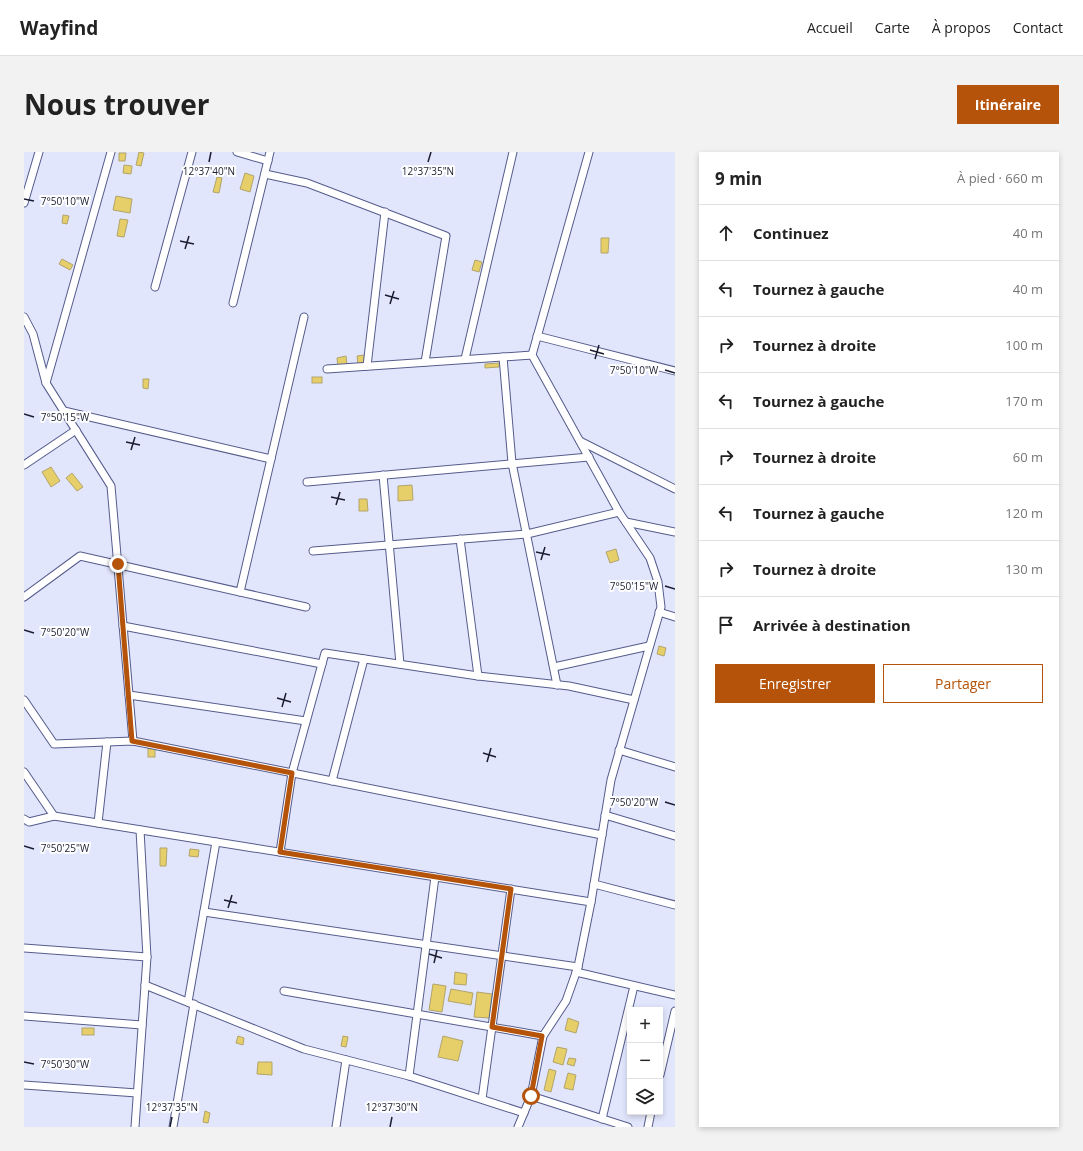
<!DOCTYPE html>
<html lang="fr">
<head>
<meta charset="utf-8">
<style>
  body { margin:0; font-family:"Open Sans",sans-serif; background:#f2f2f2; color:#222 }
  .controls { position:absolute; right:12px; bottom:12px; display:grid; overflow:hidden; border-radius:0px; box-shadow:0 2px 6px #0003 }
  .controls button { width:36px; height:36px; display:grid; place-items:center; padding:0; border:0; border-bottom:1px solid #e0e0e0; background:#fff; color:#222; font:20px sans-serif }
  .stop { position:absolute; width:12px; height:12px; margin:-9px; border:3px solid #b45309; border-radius:50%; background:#fff }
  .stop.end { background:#b45309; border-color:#fff; box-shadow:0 1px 4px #0008 }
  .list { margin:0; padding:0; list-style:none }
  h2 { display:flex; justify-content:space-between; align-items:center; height:52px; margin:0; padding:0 16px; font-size:17px }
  h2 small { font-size:13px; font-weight:400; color:#767676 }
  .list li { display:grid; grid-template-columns:26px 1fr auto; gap:12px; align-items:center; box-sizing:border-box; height:56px; padding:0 16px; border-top:1px solid #e0e0e0 }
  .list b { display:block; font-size:15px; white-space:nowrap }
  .list em { font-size:13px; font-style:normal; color:#767676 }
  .actions { display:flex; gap:8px; padding:12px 16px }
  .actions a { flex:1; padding:9px 0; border:1px solid #b45309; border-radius:0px; text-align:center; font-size:14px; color:#b45309 }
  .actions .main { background:#b45309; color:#fff }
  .icon { flex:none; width:22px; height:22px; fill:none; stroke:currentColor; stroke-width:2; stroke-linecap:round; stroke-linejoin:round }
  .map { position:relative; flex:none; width:651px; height:975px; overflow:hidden; border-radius:0px }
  header { display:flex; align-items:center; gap:24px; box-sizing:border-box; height:56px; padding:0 20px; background:#fff; border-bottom:1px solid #e0e0e0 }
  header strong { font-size:19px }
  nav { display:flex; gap:22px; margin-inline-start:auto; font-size:14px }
  .intro { display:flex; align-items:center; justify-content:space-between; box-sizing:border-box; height:96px; padding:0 24px }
  h1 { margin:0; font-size:28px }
  .button { padding:10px 18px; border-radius:0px; background:#b45309; color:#fff; font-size:14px; font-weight:700 }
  main { display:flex; gap:24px; padding:0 24px }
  aside { flex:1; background:#fff; border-radius:0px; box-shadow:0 2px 6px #0003 }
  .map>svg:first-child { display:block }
</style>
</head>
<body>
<header>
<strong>Wayfind</strong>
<nav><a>Accueil</a><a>Carte</a><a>À propos</a><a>Contact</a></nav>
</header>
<div class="intro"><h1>Nous trouver</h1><a class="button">Itinéraire</a></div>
<main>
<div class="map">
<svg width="651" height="975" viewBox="0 0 651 975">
  <rect width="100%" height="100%" fill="#e2e6fd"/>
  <g fill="#e6cf68" stroke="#b1a46c">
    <polygon points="115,0 120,1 117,14 112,13"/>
    <polygon points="95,1 102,1 101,9 95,9"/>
    <polygon points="100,13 108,14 107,22 99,21"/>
    <polygon points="221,21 230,24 226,40 216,37"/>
    <polygon points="193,25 198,26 195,41 189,40"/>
    <polygon points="92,44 108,47 106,61 89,58"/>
    <polygon points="39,63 45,64 43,72 38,71"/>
    <polygon points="96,67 104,68 100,85 93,84"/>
    <polygon points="577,86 585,86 584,101 577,101"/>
    <polygon points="38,107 49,113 46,118 35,112"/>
    <polygon points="451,108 458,110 455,120 448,118"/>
    <polygon points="340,203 341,212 334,212 333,204"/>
    <polygon points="322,204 323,213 314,215 313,206"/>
    <polygon points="475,211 475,215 461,216 461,212"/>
    <rect x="288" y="225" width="10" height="6"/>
    <polygon points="119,227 125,227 124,237 119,236"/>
    <polygon points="27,315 36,329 27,335 18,320"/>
    <polygon points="48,321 59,335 53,339 42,326"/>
    <polygon points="388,333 389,348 374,349 374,334"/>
    <polygon points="335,347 343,347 344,359 335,359"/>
    <polygon points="592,397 595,408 586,411 582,400"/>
    <polygon points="635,494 642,496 640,504 633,502"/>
    <rect x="124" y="596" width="7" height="9"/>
    <polygon points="136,696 143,696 142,714 136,714"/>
    <polygon points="166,697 175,698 174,705 165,704"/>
    <polygon points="431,820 443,822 442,833 430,832"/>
    <polygon points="409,832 422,834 418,860 405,858"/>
    <polygon points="427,837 449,841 447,853 424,849"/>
    <polygon points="453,840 468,842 465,866 450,865"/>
    <polygon points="544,866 555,870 552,881 541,878"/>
    <rect x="58" y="876" width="12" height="7"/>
    <polygon points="214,884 220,886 219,893 212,891"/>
    <polygon points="319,884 324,885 322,895 317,894"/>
    <polygon points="419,884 439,889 434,909 414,905"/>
    <polygon points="533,895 543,897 539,913 529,910"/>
    <polygon points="545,906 552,907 550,914 543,912"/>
    <polygon points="234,910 248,910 248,923 233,922"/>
    <polygon points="525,917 532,919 527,940 520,938"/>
    <polygon points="544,921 552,923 549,938 540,936"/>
    <polygon points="181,959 186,961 184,971 179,970"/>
  </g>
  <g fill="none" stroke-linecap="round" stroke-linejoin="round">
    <defs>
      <g id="minor">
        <polyline points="213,0 244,9"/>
        <polyline points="241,22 283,31 422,84 401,210"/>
        <polyline points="0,51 15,0"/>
        <polyline points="131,135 168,0"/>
        <polyline points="209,151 246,0"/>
        <polyline points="0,165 9,182 22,231 87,334 109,589"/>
        <polyline points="513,184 651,219"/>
        <polyline points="479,205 488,311 533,533"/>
        <polyline points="441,207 489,0"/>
        <polyline points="343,214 361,60"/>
        <polyline points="303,217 508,203"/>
        <polyline points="22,231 87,0"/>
        <polyline points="40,259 247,307"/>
        <polyline points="556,289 651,337"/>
        <polyline points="0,313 52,278"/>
        <polyline points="359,323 376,512"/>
        <polyline points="283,330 565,305"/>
        <polyline points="602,370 651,380"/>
        <polyline points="436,387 454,524"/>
        <polyline points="289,399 503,382 595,360"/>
        <polyline points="216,440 280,165"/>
        <polyline points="0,445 56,404 282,455"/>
        <polyline points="635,460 651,465"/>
        <polyline points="99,474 298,512"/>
        <polyline points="530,515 625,494"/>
        <polyline points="105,543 282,569"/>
        <polyline points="0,548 30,592 109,589 578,683"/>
        <polyline points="595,598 651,615"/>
        <polyline points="0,620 30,664"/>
        <polyline points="308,629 340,507"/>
        <polyline points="581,663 651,684"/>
        <polyline points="0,667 5,670 30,664 567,750"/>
        <polyline points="74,671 83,590"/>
        <polyline points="256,700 268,621 301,501 454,524 545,534 610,548"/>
        <polyline points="570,732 651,753"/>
        <polyline points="180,760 554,815"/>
        <polyline points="0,796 123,805"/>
        <polyline points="552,820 651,843"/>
        <polyline points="121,833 280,897 385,924 500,961"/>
        <polyline points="260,839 519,884"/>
        <polyline points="164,850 192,690"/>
        <polyline points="0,864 118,873"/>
        <polyline points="636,923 651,859"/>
        <polyline points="385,924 411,725"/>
        <polyline points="0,933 113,941"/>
        <polyline points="507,944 604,975"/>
        <polyline points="458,947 487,737"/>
        <polyline points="578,967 610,834"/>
        <polyline points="111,975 123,805 116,678"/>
        <polyline points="149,975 170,852"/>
        <polyline points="312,975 322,908"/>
        <polyline points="494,975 507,944 519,884 542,849 554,815 567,750 587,628 637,455 634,430 626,406 595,360 508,203 565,0"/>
        <polyline points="624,975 627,960"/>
      </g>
    </defs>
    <use href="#minor" stroke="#555c8b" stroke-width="9"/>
    <use href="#minor" stroke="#fff" stroke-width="7"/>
  </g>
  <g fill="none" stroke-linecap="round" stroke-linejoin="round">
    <polyline stroke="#b45309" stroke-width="5" points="94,412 108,589 268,621 256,700 487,737 468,875 518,884 507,944"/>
  </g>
  <path fill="none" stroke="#1a1d31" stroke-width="1.5" d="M185 10 187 0M404 10 407 0M0 47 10 49M156 89 170 92M161 97 165 84M361 143 375 147M366 152 370 139M566 198 580 202M571 207 575 193M641 218 651 221M0 262 10 265M102 290 116 293M107 298 111 285M307 345 321 348M312 353 316 340M512 400 526 403M517 408 521 395M641 434 651 437M0 478 10 481M253 546 267 550M258 555 262 541M459 601 472 605M463 610 467 596M641 650 651 653M0 694 10 697M200 748 213 751M204 756 208 743M405 802 418 806M410 811 413 798M0 910 10 912M146 975 148 965M366 975 368 965"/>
  <g font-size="10" text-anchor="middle" fill="#1a1d31" stroke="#fff" stroke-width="4" stroke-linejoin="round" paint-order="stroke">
    <text x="185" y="23">12°37'40"N</text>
    <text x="404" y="23">12°37'35"N</text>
    <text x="41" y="53">7°50'10"W</text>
    <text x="610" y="222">7°50'10"W</text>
    <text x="41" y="269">7°50'15"W</text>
    <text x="610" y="438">7°50'15"W</text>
    <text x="41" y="484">7°50'20"W</text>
    <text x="610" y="654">7°50'20"W</text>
    <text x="41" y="700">7°50'25"W</text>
    <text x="41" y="916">7°50'30"W</text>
    <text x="148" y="959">12°37'35"N</text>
    <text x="368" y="959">12°37'30"N</text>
  </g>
</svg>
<div class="controls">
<button>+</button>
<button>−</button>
<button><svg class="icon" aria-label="layers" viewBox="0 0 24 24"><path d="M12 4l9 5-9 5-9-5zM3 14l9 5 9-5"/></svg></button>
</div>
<div class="stop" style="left:507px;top:944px"></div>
<div class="stop end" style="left:94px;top:412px"></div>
</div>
<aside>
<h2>9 min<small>À pied · 660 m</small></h2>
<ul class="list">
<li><svg class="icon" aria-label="ahead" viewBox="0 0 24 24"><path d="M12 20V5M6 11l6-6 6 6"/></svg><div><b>Continuez</b></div><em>40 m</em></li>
<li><svg class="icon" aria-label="left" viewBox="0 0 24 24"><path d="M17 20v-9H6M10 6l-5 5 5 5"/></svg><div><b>Tournez à gauche</b></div><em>40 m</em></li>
<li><svg class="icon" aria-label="right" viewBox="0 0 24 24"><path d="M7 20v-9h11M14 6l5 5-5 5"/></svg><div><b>Tournez à droite</b></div><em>100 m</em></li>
<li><svg class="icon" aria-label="left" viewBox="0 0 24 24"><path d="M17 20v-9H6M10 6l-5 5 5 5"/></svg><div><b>Tournez à gauche</b></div><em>170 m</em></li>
<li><svg class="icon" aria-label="right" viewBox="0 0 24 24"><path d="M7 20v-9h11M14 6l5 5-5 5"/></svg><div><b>Tournez à droite</b></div><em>60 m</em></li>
<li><svg class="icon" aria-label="left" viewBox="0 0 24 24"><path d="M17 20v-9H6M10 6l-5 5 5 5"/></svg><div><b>Tournez à gauche</b></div><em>120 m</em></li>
<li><svg class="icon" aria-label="right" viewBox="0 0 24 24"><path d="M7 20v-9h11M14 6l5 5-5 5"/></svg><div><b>Tournez à droite</b></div><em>130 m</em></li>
<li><svg class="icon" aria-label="arrive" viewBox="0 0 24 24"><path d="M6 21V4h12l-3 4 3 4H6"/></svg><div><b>Arrivée à destination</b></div></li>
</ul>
<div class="actions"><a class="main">Enregistrer</a><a>Partager</a></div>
</aside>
</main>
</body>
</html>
